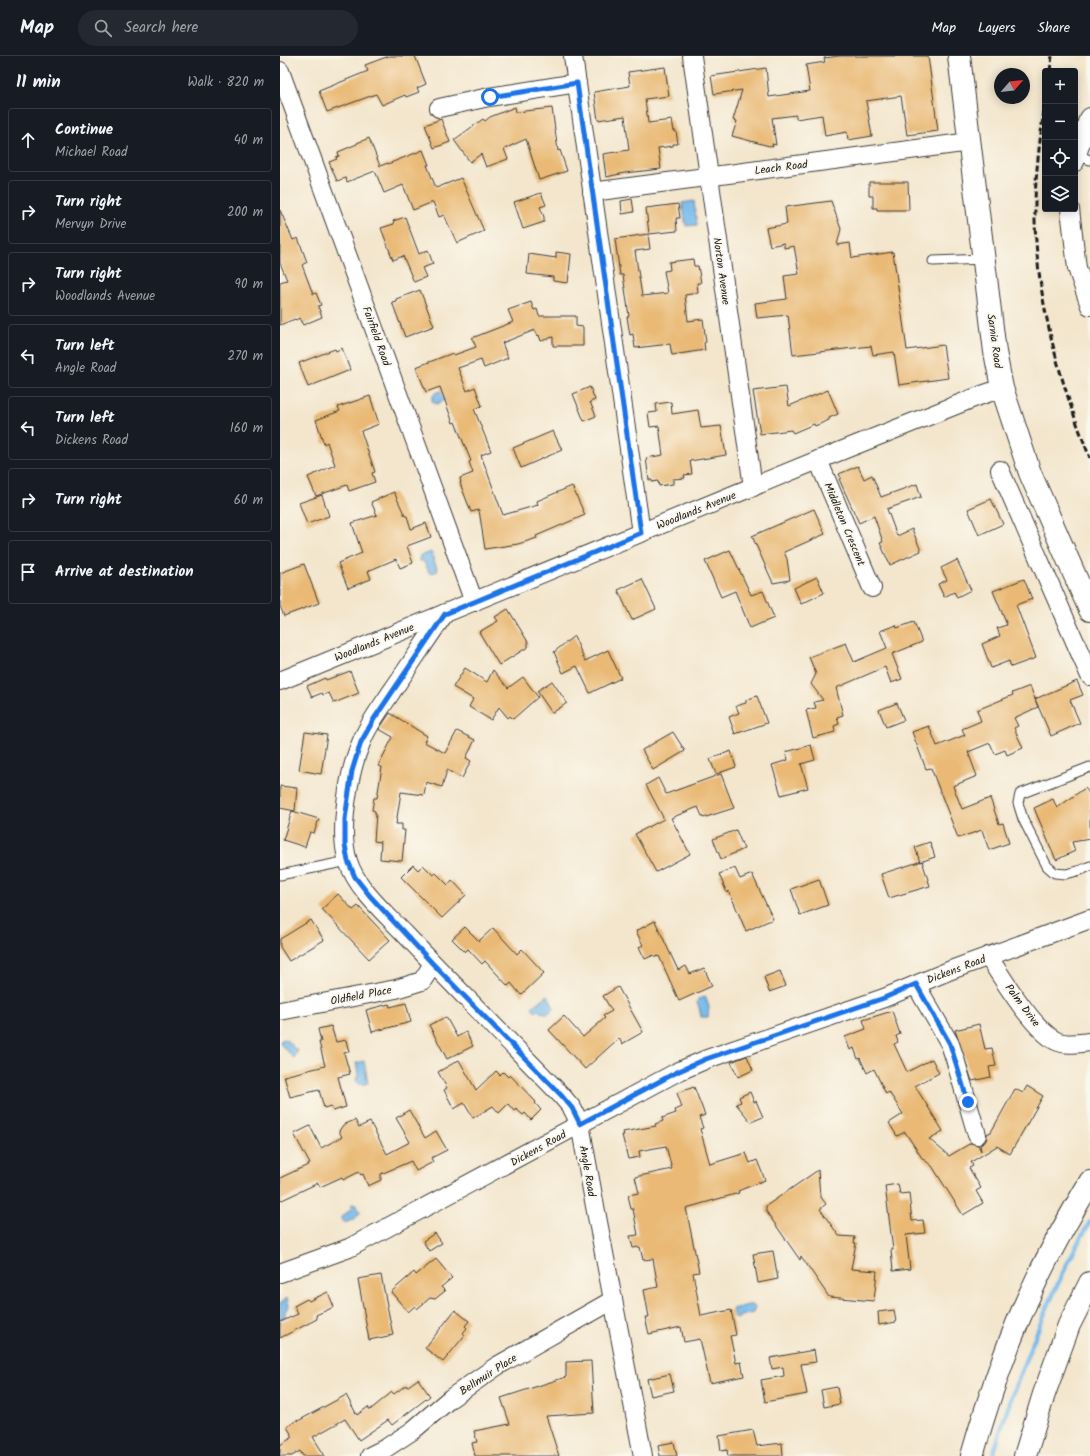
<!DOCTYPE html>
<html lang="en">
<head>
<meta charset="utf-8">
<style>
  body { margin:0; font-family:Kalam,sans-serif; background:#242831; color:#f1f3f6 }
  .controls { position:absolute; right:12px; top:12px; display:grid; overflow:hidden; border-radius:4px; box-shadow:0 2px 10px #0003 }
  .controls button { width:36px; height:36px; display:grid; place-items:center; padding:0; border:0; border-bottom:1px solid #363941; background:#171b24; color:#f1f3f6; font:20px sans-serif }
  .compass { position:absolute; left:714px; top:12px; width:36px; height:36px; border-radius:50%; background:#171b24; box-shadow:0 2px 10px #0003; rotate:62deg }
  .stop { position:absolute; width:12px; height:12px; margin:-9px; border:3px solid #1a73e8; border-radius:50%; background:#fff }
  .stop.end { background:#1a73e8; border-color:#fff; box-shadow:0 1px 4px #0008 }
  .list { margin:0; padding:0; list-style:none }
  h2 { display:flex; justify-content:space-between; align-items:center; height:52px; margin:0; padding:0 16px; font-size:17px }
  h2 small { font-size:13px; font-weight:400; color:#9ea1a6 }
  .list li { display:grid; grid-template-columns:26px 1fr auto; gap:12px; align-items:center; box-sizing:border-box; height:64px; margin:0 8px 8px; padding:0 8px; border:1px solid #363941; border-radius:4px }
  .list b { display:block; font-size:15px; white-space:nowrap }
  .list p { margin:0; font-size:13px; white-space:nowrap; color:#9ea1a6 }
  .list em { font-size:13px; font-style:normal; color:#9ea1a6 }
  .icon { flex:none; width:22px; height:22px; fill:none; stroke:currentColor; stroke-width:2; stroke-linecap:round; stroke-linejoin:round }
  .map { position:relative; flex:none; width:810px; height:1400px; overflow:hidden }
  header { display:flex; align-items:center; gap:24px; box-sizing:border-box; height:56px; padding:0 20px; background:#171b24; border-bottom:1px solid #363941 }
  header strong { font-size:19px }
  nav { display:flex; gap:22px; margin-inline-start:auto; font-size:14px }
  .search { width:280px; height:36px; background:#242831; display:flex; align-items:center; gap:10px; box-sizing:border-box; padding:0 14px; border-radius:22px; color:#9ea1a6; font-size:15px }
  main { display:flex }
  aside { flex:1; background:#171b24 }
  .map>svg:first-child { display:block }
</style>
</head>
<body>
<header>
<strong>Map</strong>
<div class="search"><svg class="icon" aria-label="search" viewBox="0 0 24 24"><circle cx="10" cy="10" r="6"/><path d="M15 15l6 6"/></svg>Search here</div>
<nav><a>Map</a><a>Layers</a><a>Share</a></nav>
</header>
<main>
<aside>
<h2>11 min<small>Walk · 820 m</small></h2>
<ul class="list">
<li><svg class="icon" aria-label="ahead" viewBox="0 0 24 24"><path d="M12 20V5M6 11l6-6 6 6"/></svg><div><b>Continue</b><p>Michael Road</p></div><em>40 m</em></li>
<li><svg class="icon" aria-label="right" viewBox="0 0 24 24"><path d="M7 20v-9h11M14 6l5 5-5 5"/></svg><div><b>Turn right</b><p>Mervyn Drive</p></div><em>200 m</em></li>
<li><svg class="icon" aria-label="right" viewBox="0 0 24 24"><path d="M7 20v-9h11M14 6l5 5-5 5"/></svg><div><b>Turn right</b><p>Woodlands Avenue</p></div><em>90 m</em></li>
<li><svg class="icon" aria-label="left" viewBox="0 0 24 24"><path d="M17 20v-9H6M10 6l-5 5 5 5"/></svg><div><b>Turn left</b><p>Angle Road</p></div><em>270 m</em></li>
<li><svg class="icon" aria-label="left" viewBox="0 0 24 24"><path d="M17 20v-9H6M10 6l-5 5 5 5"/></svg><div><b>Turn left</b><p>Dickens Road</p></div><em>160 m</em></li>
<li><svg class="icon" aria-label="right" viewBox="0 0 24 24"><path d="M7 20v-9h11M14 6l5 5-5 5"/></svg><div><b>Turn right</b></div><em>60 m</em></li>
<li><svg class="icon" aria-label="arrive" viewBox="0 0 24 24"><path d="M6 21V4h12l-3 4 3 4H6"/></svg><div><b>Arrive at destination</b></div></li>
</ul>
</aside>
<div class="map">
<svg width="810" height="1400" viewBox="0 0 810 1400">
  <rect width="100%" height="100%" fill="#fbf7ec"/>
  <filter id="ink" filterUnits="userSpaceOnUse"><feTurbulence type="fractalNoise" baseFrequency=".025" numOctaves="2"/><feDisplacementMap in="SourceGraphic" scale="8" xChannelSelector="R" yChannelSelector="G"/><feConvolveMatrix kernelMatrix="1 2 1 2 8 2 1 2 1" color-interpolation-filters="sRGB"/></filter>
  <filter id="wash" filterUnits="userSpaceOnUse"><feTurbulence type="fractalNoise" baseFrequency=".012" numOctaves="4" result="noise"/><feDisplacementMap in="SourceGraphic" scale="16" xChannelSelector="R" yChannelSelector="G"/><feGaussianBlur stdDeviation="0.9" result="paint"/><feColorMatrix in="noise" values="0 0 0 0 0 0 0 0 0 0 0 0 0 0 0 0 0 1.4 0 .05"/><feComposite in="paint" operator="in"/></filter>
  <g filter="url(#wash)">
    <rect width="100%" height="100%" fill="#f3e6cd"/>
    <g fill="#74b9eb" stroke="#486a84">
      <polygon points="414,145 417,169 406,170 402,147"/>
      <path d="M162 335 170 344H165L156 348 152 345C152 338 156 336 162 335Z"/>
      <polygon points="151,496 158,515 150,518 144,506 139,504 140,500"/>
      <polygon points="268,939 274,952 267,958 264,956 261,957 259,954 255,956 252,951"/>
      <polygon points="426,941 429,951 428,961 421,961 419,951 417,947 418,943"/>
      <polygon points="5,983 12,989 14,993 18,994 14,1002 0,988 1,984"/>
      <polygon points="84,1005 88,1027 80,1029 76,1024 78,1019 76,1007"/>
      <path d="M72 1148 76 1149 77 1153 81 1156 80 1157C75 1162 68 1169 62 1165V1161L71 1153Z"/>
      <polygon points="7,1242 9,1250 5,1255 5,1261 0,1263 0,1248"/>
      <polygon points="468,1249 473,1249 475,1252 473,1257 461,1260 457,1263 454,1261 452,1253"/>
    </g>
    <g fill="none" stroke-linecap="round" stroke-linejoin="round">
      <path stroke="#74b9eb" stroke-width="4.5" d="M713 1400C725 1355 741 1314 759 1271 774 1235 790 1199 810 1166"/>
    </g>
    <g id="blocks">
      <g fill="#e9b975">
        <polygon points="109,0 135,0 146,28 137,32 139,36 126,41 125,39 102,49 96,38 47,56 39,35 88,15 85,9"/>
        <polygon points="559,0 648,0 658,75 627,79 621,40 586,45 592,80 568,84 567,76 545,80 542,59 516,63 516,59 492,62 496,89 492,88 493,91 452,80 457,65 453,64 462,34 434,38 431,20 486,12 489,41 530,35 526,9 545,6 544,2"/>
        <polygon points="385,11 389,40 365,43 368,67 392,64 394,75 396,75 398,88 393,88 393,90 378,92 381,113 345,117 326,121 323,98 349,94 345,60 318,64 314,36 350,30 348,16"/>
        <polygon points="235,51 236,56 272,52 278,95 280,94 287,115 259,124 246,83 224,93 228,103 206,111 201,98 190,106 174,84 203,63 205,65 210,61"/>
        <polygon points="161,63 170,86 154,92 145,69"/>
        <polygon points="89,82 100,110 108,107 108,108 143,94 149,109 147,109 156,132 181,122 204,175 177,187 164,159 159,161 153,146 133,154 123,129 104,137 95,115 67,126 66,122 57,125 49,106 57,103 56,101 59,100 58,96 77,88 77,87"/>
        <polygon points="589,126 628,126 629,154 597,154 597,152 593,152 593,140 589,140"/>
        <polygon points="261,137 266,149 260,151 264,161 264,166 243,173 234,146"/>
        <polygon points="352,143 354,156 342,158 341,145"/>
        <polygon points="551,145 561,173 557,189 570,187 572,202 613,196 627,294 663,289 668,322 619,329 614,296 593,299 591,290 513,299 508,259 477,262 475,247 507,243 504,220 519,218 514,190 504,192 504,187 490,190 486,172 507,168 505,151"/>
        <polygon points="398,148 400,162 396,162 397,175 369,178 366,152"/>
        <polygon points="0,154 13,184 18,182 27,206 22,209 33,238 36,237 41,249 38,250 42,261 23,269 19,262 16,264 15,263 0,269 0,226 7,224 0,207"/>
        <polygon points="125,161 139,198 148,194 153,208 142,212 146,221 134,226 123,200 113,204 101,172 114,168 113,165"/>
        <polygon points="368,178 370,193 355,195 362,240 388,237 384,215 390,214 389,206 413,203 414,210 418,210 421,227 417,227 418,237 405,239 408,265 423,263 426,286 424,287 425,294 392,299 390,288 355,292 353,278 350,279 347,261 349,260 343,219 340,219 335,183"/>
        <polygon points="276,196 291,198 288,227 273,225 273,221 247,218 249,198 276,202"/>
        <polygon points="140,234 154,270 125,281 112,246 116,245 116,243"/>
        <polygon points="251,246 254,254 257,253 259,260 296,260 296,270 303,271 303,290 273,290 273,281 261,285 259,279 258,280 255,274 222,287 228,302 204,312 201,304 178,312 187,335 195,331 202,350 194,353 211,395 201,399 223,459 258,449 257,445 292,430 305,459 256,480 257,482 238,488 205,493 199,454 191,456 180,427 181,427 180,422 193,417 189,406 191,405 175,366 173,367 160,331 146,336 136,311 173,297 174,299 196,291 192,282 233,266 228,254"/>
        <polygon points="62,292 70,314 28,331 19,307 55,293 56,295"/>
        <polygon points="310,331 315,344 310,346 316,360 304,365 293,338"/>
        <polygon points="506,331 509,350 548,334 558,358 549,362 549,364 535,370 534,368 513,377 511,374 480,378 473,335"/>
        <polygon points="90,340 99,368 81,375 95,416 92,417 95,426 69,435 67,429 36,440 28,421 55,409 47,386 44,388 36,364 60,355 58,351"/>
        <polygon points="391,346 392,358 418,354 421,372 441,370 446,399 410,405 412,418 404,419 405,422 393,423 393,428 379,430 378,425 372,426 372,424 369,424 366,402 383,399 379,370 370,371 368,357 377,356 376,348"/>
        <polygon points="273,375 282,394 241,412 233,392"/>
        <polygon points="578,410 584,423 592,419 601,441 637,428 641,441 607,453 617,480 632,473 641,495 610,509 600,487 603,486 594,460 579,467 559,423 561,422 559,418"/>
        <polygon points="114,436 125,460 127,460 131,473 146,467 151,481 127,490 133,507 120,512 116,503 88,515 91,523 68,532 58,507 82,497 72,467 97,459 91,446"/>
        <polygon points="42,439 49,460 27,468 19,447"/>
        <polygon points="711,443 723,468 699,479 688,453"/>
        <polygon points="534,453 545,478 504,496 507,503 510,524 493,527 472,480"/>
        <polygon points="450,494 471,539 483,535 494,562 470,572 455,535 441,541 425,505"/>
        <polygon points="677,504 691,534 677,541 674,536 664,541 658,528 667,524 661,512"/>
        <polygon points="24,508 39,547 4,560 0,550 0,517"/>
        <polygon points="537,521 544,537 521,548 514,532"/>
        <polygon points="362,523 376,553 352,564 338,534"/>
        <polygon points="744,523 752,543 736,549 756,602 731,611 729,605 711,612 702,588 720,580 717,572 727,569 713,535"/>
        <polygon points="228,553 248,586 248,591 219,609 199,576 218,565 215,561"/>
        <polygon points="634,566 642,586 612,598 622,623 611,627 605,611 556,632 563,659 557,661 559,668 554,670 555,676 533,682 526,654 536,652 534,646 543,644 531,628 536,618 529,601 566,587 574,606 607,592 600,575 616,569 617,572"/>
        <polygon points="294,580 305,605 328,594 341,622 310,637 297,610 283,617 274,596"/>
        <polygon points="185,612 207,626 213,614 228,632 243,621 258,641 233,663 230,660 228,662 219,651 211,664 189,651 193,643 173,631"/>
        <polygon points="70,615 79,637 54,647 49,637 43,639 42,637 32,641 27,630 45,622 46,624"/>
        <polygon points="272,625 287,647 272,657 257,635"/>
        <polygon points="797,625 803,639 790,644 800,667 771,680 755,643"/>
        <polygon points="750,630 758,651 734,662 738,670 734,672 743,692 727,699 725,694 715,698 710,687 688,696 697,720 673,730 682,753 710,742 719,768 723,767 729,787 709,794 702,774 678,782 651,712 646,713 632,676 649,670 657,690 685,679 682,673 701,665 697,654 733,639 732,637"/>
        <polygon points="477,640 487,667 455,678 449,661 459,657 456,650 466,647 466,644"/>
        <polygon points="617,647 624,664 606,671 599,654"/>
        <polygon points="110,657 147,680 144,686 165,697 177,675 195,684 186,702 191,705 182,722 167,714 162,731 146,726 144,739 121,736 116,768 122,768 122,774 125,774 122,805 100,803 101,786 94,785 96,758 95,758 95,755 92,754 94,742 97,742 102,711 98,710 113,681 99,673"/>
        <polygon points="25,676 47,679 41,718 19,714"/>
        <polygon points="393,676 405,695 373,714 362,694"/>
        <polygon points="531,689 535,704 521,708 528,732 501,739 492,709 508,704 506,696"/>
        <polygon points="451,695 456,711 436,718 430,703"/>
        <polygon points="441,718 454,752 423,762 418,751 391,762 410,798 376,816 355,778 384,763 366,729 378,722 386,738"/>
        <polygon points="0,730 17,732 15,755 0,752"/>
        <polygon points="805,732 810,738 810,783 792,786 795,795 776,804 754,752 773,743 777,752"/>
        <polygon points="12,755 39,763 34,777 30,776 25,791 3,784"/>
        <polygon points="456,774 464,793 441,803 433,783"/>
        <polygon points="650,786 655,801 640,806 635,791"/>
        <polygon points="642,805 650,830 609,842 601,818"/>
        <polygon points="133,809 138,814 143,809 153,819 156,817 168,829 172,824 186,839 162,862 121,821"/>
        <polygon points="455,812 460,823 472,818 493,863 466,875 449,835 447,837 439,818"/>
        <polygon points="539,823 548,849 520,859 511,833"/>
        <polygon points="58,838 73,854 78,850 110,884 89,903 42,853"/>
        <polygon points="31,864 44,884 9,905 0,891 0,883"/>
        <polygon points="375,865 398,914 406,910 410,918 424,912 432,930 399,945 379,900 375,901 374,899 365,903 359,891 363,889 356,875"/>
        <polygon points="185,871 199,885 213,872 237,898 242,893 264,917 241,939 231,927 228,930 205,905 202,908 188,893 185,896 172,883"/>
        <polygon points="500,915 506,930 489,936 484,921"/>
        <polygon points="338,931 363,976 342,988 339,982 305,1013 269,974 284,960 303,981 325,962 323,960 332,955 323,940"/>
        <polygon points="126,947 131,966 92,976 86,954 109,948 110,951"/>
        <polygon points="612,955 620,978 616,980 618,986 614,988 627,1016 652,1003 659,1017 635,1030 663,1075 649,1083 669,1100 691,1087 698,1089 701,1095 700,1089 705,1086 707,1082 707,1078 711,1076 735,1033 743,1037 747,1030 763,1040 730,1098 717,1090 691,1106 693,1110 689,1112 701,1132 696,1135 703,1147 683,1159 652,1110 642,1102 625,1076 617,1080 609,1067 623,1058 609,1036 606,1038 594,1013 587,1017 580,1002 578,1003 574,992 570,994 565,981 586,973 583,964"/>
        <polygon points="166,961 177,981 186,976 193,990 167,1003 149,969"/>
        <polygon points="699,968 705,993 712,992 716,1010 709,1011 711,1021 692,1025 675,974"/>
        <polygon points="51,970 56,986 66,984 69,996 64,997 70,1018 58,1021 66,1051 53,1055 51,1050 44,1052 39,1034 10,1041 4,1020 45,1010 39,986 41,986 38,973"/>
        <polygon points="467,1000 473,1014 458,1021 451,1006"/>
        <polygon points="179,1004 196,1034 216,1015 220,1019 223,1016 228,1021 230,1019 256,1046 255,1047 261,1054 251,1064 245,1057 243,1059 236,1053 234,1055 228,1048 219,1057 213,1050 193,1062 184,1047 174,1053 164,1034 167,1032 158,1016"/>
        <polygon points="414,1031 425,1059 419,1061 423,1072 420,1073 430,1108 466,1097 470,1107 477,1104 485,1124 458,1135 459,1137 406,1152 419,1216 413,1217 421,1260 451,1254 456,1279 450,1280 456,1307 461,1306 464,1320 430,1327 420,1283 404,1286 401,1271 369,1278 365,1261 369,1261 364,1234 378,1231 373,1203 363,1204 360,1191 353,1192 350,1180 358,1179 353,1153 351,1153 348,1139 359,1137 355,1121 392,1113 386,1090 359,1095 360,1101 348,1103 342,1079 344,1079 343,1076 376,1070 375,1068 383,1065 382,1062 396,1057 395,1054 402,1051 397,1037"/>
        <polygon points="470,1036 474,1046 476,1045 483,1061 471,1066 456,1048 461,1046 459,1041"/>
        <polygon points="129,1054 145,1082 156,1075 167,1094 151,1102 153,1106 136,1115 131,1105 101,1118 101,1124 88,1130 83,1118 81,1119 79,1116 63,1124 62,1121 40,1131 38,1127 0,1145 0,1122 30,1108 14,1078 30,1070 41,1092 62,1081 59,1075 63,1069 75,1064 79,1071 90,1066 107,1098 130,1086 116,1062"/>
        <polygon points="538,1114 540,1140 546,1148 540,1153 559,1180 575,1181 574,1187 576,1187 571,1213 597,1215 594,1245 549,1241 521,1200 520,1204 486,1155 486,1150"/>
        <polygon points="618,1128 620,1138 629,1137 632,1165 643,1164 645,1177 626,1179 630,1213 613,1215 611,1194 613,1194 605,1130"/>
        <polygon points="155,1177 162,1187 149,1195 143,1185"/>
        <polygon points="493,1195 498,1223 478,1227 473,1198"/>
        <polygon points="156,1203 172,1222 161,1231 165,1235 155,1243 150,1242 137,1253 135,1250 128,1256 111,1236 134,1216 136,1219"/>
        <polygon points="101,1219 113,1279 89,1284 78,1223"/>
        <polygon points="48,1236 54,1251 36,1259 37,1263 0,1282 0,1266 18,1258 14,1250 27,1243 29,1245"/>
        <polygon points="175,1254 189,1265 185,1270 187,1272 183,1277 185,1279 163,1306 145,1292"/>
        <polygon points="614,1254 616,1266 599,1269 598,1256"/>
        <polygon points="534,1294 536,1306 521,1308 527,1338 485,1346 481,1324 504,1320 503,1311 492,1313 490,1302"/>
        <polygon points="311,1305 314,1357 266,1360 279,1400 195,1400 192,1387 197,1386 194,1375 230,1368 221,1342 286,1321 286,1306"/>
        <polygon points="390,1318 394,1335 371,1340 367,1323"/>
        <polygon points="138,1323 150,1340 112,1369 108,1364 79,1384 65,1363 33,1381 45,1400 23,1400 20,1395 12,1400 0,1400 0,1389 13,1381 7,1371 17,1364 18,1365 66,1339 77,1359 88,1351 90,1354 112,1336 114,1338 126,1329 127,1331"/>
        <polygon points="557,1331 560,1348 544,1351 541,1334"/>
        <polygon points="473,1374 477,1390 502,1387 503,1400 448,1400 447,1394 441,1395 439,1380"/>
        <polygon points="394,1386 397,1400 380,1400 378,1389"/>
      </g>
    </g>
  </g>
  <g filter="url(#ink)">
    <use href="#blocks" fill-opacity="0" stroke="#3c3a37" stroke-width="1"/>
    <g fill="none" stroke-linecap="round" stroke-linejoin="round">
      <defs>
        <g id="service">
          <polyline points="797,99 810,104"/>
          <polyline points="653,205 705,203"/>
          <polyline points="810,711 740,738 738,747 743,763 767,810 775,817 786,818 801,814 810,810"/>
          <polyline points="0,819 68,805"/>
        </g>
        <g id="minor">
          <polyline points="293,0 361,477"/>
          <polyline points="412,0 473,431"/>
          <polyline points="0,15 194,546"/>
          <polyline points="159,52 209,41 297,27"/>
          <polyline points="795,106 807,66 810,61"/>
          <polyline points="312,136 690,86"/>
          <polyline points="790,153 797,212 810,250"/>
          <polyline points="538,404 592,532"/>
          <polyline points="720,414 810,620"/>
          <path d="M165 557C147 583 130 609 112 635 101 652 88 668 81 687 69 715 58 776 68 805 76 832 106 858 125 878 177 933 229 985 281 1039L292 1052 300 1068 314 1145 363 1400"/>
          <polyline points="0,625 538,404 699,340 722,332"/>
          <path d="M708 900C723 923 753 973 776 985 787 990 799 987 810 986"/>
          <polyline points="636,929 670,988 675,1003 697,1079"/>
          <polyline points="0,955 116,933 142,925 153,908"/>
          <polyline points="0,1217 69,1192 397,1016 427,1003 604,942 671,914 810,863"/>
          <polyline points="90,1400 106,1392 132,1375 171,1342 217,1310 333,1244"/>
        </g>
        <polyline id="secondary" points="679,0 715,296 722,332 750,417 810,554"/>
        <g id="motorway">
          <path d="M692 1400C709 1340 729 1281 756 1225 772 1191 791 1158 810 1126"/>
          <polyline points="745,1400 764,1338 789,1269 810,1227"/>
        </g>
      </defs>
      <use href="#service" stroke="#3c3a37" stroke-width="11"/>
      <use href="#minor" stroke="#3c3a37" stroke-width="20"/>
      <use href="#secondary" stroke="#3c3a37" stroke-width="24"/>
      <use href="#motorway" stroke="#3c3a37" stroke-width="24"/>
      <use href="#service" stroke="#fff" stroke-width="9"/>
      <use href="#minor" stroke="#fff" stroke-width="18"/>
      <use href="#secondary" stroke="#fff" stroke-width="22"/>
      <use href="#motorway" stroke="#fff" stroke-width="22"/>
      <g stroke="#1c1c1c" stroke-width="3" stroke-dasharray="6 3" stroke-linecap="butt">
        <polyline points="770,15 772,0"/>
        <path d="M765 46C760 85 754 125 755 164 757 246 780 326 810 402"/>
      </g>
    </g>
  </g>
  <g fill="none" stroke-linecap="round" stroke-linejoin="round" filter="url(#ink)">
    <polyline stroke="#1a73e8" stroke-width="5" points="210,41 297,27 361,477 165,558 94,663 81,686 72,715 65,763 65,789 68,805 75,821 90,840 153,908 281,1039 292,1052 300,1068 397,1016 426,1003 604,942 636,928 670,988 688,1046"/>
  </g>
  <g text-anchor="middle" stroke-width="4" stroke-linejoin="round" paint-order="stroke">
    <g font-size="11" fill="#1c1c1c" stroke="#fbf7ec">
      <text transform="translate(501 111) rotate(-7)" y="4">Leach Road</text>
      <text transform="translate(442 215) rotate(82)" y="4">Norton Avenue</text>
      <text transform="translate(97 280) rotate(70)" y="4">Fairfield Road</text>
      <text transform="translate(715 285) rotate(82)" y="4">Sarnia Road</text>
      <text transform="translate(416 454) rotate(-22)" y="4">Woodlands Avenue</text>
      <text transform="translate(565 468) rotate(67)" y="4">Middleton Crescent</text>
      <text transform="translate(94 586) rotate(-22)" y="4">Woodlands Avenue</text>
      <text transform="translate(676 913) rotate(-21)" y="4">Dickens Road</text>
      <text transform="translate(81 939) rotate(-11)" y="4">Oldfield Place</text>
      <text transform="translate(743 949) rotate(53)" y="4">Palm Drive</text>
      <text transform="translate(258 1092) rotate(-29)" y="4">Dickens Road</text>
      <text transform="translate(308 1115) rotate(80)" y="4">Angle Road</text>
      <text transform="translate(208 1318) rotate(-33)" y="4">Bellmuir Place</text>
    </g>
  </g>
</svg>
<div class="controls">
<button>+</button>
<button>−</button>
<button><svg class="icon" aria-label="locate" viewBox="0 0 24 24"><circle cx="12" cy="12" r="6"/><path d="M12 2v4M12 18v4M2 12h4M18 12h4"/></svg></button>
<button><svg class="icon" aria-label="layers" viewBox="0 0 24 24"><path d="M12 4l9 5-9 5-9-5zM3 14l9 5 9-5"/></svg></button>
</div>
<svg class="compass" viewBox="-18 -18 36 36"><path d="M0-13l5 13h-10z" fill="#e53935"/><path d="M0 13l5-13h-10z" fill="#9ea1a6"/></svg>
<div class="stop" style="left:210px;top:41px"></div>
<div class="stop end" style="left:688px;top:1046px"></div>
</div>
</main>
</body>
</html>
